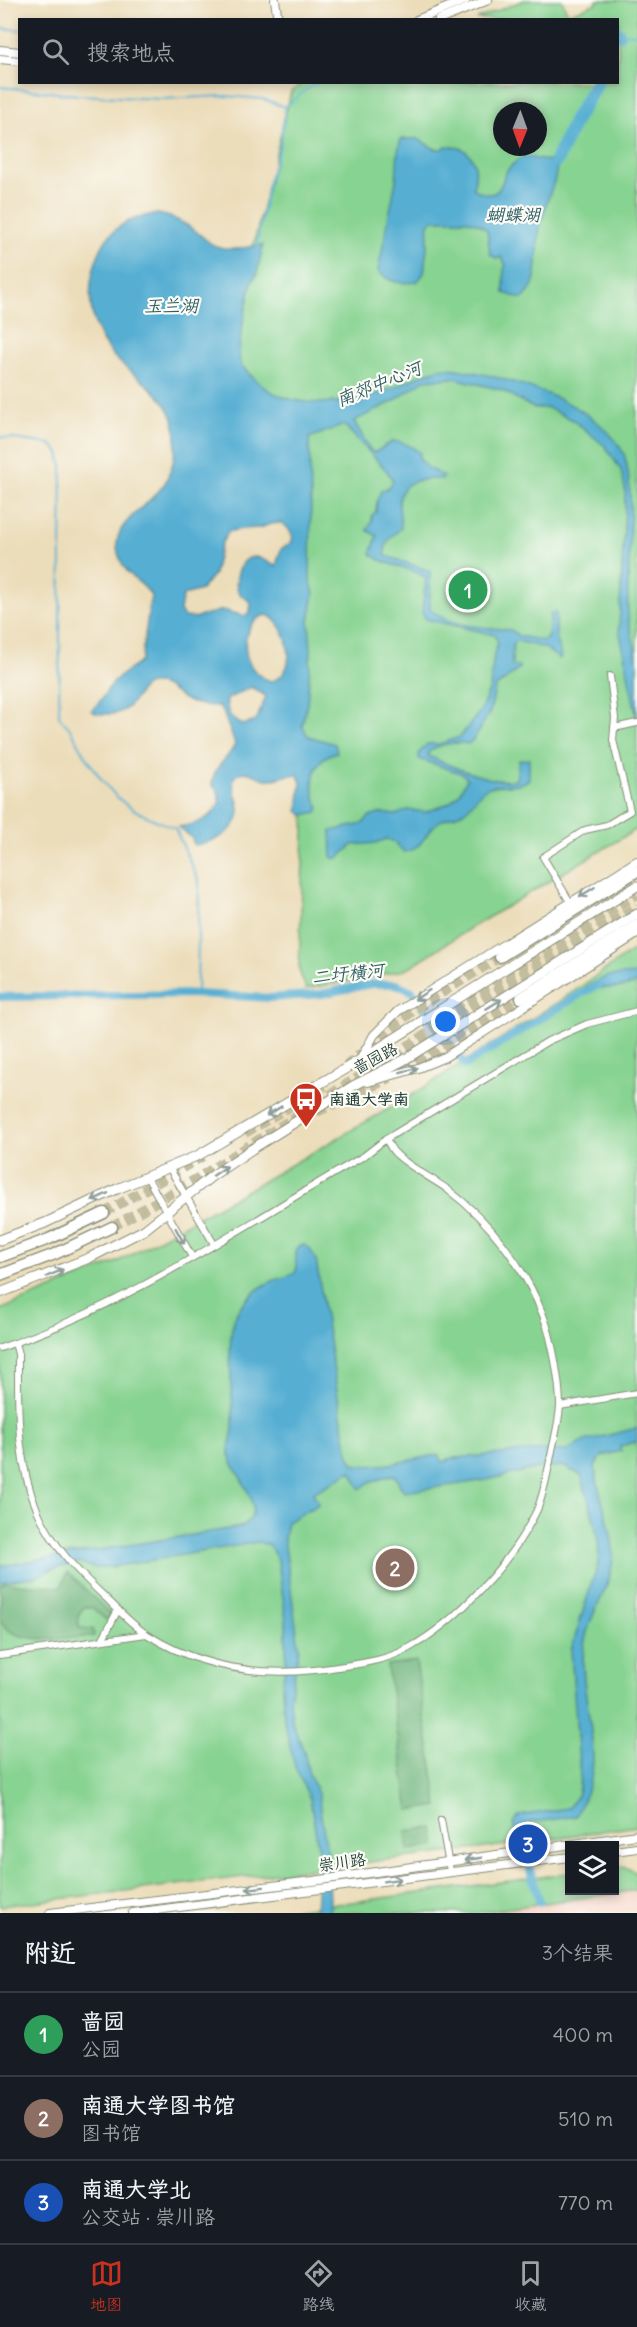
<!DOCTYPE html>
<html lang="zh">
<head>
<meta charset="utf-8">
<style>
  body { margin:0; font-family:Delius,"LXGW WenKai TC",sans-serif; background:#242831; color:#f1f3f6 }
  .controls { position:absolute; right:18px; bottom:18px; display:grid; overflow:hidden; border-radius:0px; box-shadow:0 3px 9px #0003 }
  .controls button { width:54px; height:54px; display:grid; place-items:center; padding:0; border:0; border-bottom:2px solid #363941; background:#171b24; color:#f1f3f6; font:30px sans-serif }
  .compass { position:absolute; left:493px; top:102px; width:54px; height:54px; border-radius:50%; background:#171b24; box-shadow:0 3px 9px #0003; rotate:181deg }
  .you { position:absolute; left:446px; top:1022px; width:21px; height:21px; margin:-15px; border:4px solid #fff; border-radius:50%; background:#1a73e8; box-shadow:0 0 0 9px #1a73e833 }
  .badge { display:grid; place-items:center; width:39px; height:39px; border-radius:50%; background:#c8321e; color:#fff; font-size:20px; font-weight:700 }
  .pin { position:absolute; translate:-50% -50%; border:3px solid #fff; box-shadow:0 2px 6px #0006 }
  .list { margin:0; padding:0; list-style:none }
  h2 { display:flex; justify-content:space-between; align-items:center; height:78px; margin:0; padding:0 24px; font-size:26px }
  h2 small { font-size:20px; font-weight:400; color:#9ea1a6 }
  .list li { display:grid; grid-template-columns:39px 1fr auto; gap:18px; align-items:center; box-sizing:border-box; height:84px; padding:0 24px; border-top:2px solid #363941 }
  .list b { display:block; font-size:22px; white-space:nowrap }
  .list p { margin:0; font-size:20px; white-space:nowrap; color:#9ea1a6 }
  .list em { font-size:20px; font-style:normal; color:#9ea1a6 }
  .icon { flex:none; width:33px; height:33px; fill:none; stroke:currentColor; stroke-width:2; stroke-linecap:round; stroke-linejoin:round }
  .map { position:relative; flex:none; width:637px; height:1913px; overflow:hidden }
  .search { position:absolute; background:#171b24; box-shadow:0 3px 9px #0003; left:18px; right:18px; top:18px; height:66px; display:flex; align-items:center; gap:15px; box-sizing:border-box; padding:0 21px; border-radius:0px; color:#9ea1a6; font-size:22px }
  .sheet { height:330px; background:#171b24 }
  nav { display:flex; justify-content:space-around; align-items:center; box-sizing:border-box; height:84px; border-top:2px solid #363941; background:#171b24; font-size:16px; color:#9ea1a6 }
  nav a { display:grid; justify-items:center; gap:3px }
  nav .on { color:#c8321e }
  .map>svg:first-child { display:block }
</style>
</head>
<body>
<div class="map">
<svg width="637" height="1913" viewBox="0 0 637 1913">
  <rect width="100%" height="100%" fill="#fdfcf7"/>
  <filter id="ink" filterUnits="userSpaceOnUse"><feTurbulence type="fractalNoise" baseFrequency=".0167" numOctaves="2"/><feDisplacementMap in="SourceGraphic" scale="12" xChannelSelector="R" yChannelSelector="G"/><feConvolveMatrix kernelMatrix="1 2 1 2 8 2 1 2 1" color-interpolation-filters="sRGB"/></filter>
  <filter id="wash" filterUnits="userSpaceOnUse"><feTurbulence type="fractalNoise" baseFrequency=".008" numOctaves="4" result="noise"/><feDisplacementMap in="SourceGraphic" scale="24" xChannelSelector="R" yChannelSelector="G"/><feGaussianBlur stdDeviation="1.35" result="paint"/><feColorMatrix in="noise" values="0 0 0 0 0 0 0 0 0 0 0 0 0 0 0 0 0 1.4 0 .05"/><feComposite in="paint" operator="in"/></filter>
  <g filter="url(#wash)">
    <rect width="100%" height="100%" fill="#ecddba"/>
    <polygon fill="#f5d2c3" points="637,1890 637,1913 476,1913"/>
    <g fill="#87d391" stroke="#538862" stroke-width="1.5" fill-rule="evenodd">
      <path d="M524 0H562L568 14 597 3V0H637V829L469 929 405 970 306 989 299 970 306 776 294 692 302 488 222 374 291 92 303 82H618V20L477 19ZM502 111H538V147H502Z"/>
      <polygon points="637,948 637,1826 478,1849 0,1906 0,1310 117,1262 244,1192 409,1097 555,1004"/>
      <polygon points="623,1866 637,1873 637,1890 476,1913 270,1913 569,1873 570,1890 614,1890 615,1867"/>
    </g>
    <g fill="#6db57b" stroke="#467958" stroke-width="1.5">
      <path d="M68 1572 111 1615 106 1620 93 1608 84 1607 78 1615 79 1628 93 1629 94 1636C72 1638 9 1647 0 1619 0 1610 0 1595 0 1586L5 1583 61 1587Z"/>
      <polygon points="416,1661 438,1806 409,1810 387,1665"/>
      <polygon points="433,1828 436,1846 408,1850 406,1831"/>
    </g>
    <g fill="#56afd3" stroke="#3a7684" stroke-width="1.5" fill-rule="evenodd">
      <path d="M401 139H418L435 149H444L445 146C472 145 480 165 473 188 482 194 496 199 501 185 504 181 503 176 506 172 511 164 517 161 524 156L541 160 556 161C559 174 551 189 547 202 544 212 540 223 539 234 536 254 541 286 522 299L504 293V269L506 265 501 257 497 259 490 254 487 230 479 224 466 220H432L428 226 429 230 424 273 417 282C400 284 390 283 378 271L396 181 398 151Z"/>
      <path d="M159 214C174 217 185 223 197 232 203 237 209 244 216 246 235 253 245 246 263 245L257 274 252 281C248 302 236 343 240 362 242 369 252 376 258 382 287 410 348 406 383 392 402 385 419 374 438 369 450 366 466 371 478 373 528 384 599 406 624 454 637 496 626 565 628 612 628 628 636 644 637 660 637 680 637 700 637 719L619 629 625 508V488L621 470 605 446 573 420 548 408H533L502 390 454 378 424 380 394 401 354 421 369 448 374 453 393 441C404 442 412 446 420 453L419 458 429 469 444 476 442 479C422 479 400 478 399 504 399 512 401 520 401 528 392 536 382 544 386 556L430 571V609C449 628 486 627 511 630L519 636 543 641 548 637 551 613 556 612V638L561 657 559 659 545 648 517 641 513 643 512 666H519V669L495 688 490 712 473 740 468 744C455 741 439 745 429 751L428 756C450 766 494 785 516 780L519 760 529 759V779C517 790 498 781 485 789 476 795 472 807 463 812 455 817 444 817 437 823 425 833 421 851 404 852L394 842 387 839 375 843 353 845 338 858H332L331 831 362 824 369 817 382 813 395 815 408 810 426 812 449 803 458 795 467 779 463 774 419 759V753L427 744H439L460 737 481 710 490 688 494 654 498 643 495 635 426 619 422 612 426 578C410 566 387 567 371 554L377 536 367 530 372 521V515L376 512 377 501 381 491 389 487 393 481 387 471 344 425 309 438 311 496 310 578 314 594 309 621 311 650 307 705 302 725 308 736 335 744 337 752C310 759 309 786 319 808L317 812 303 815 298 811 301 783 298 775C286 773 277 781 266 779 259 778 251 772 244 772 222 774 241 801 239 812 237 833 212 843 194 845L192 838 179 827C197 824 210 820 220 804L218 791 212 784C214 764 228 761 235 744L223 712 219 706C205 706 194 705 182 698 173 693 166 683 153 684 135 684 138 713 109 714 103 714 97 715 91 711 101 703 105 692 113 683 120 673 132 670 141 661L151 596C146 584 127 578 120 559 105 523 150 508 165 483 172 470 176 453 176 439 177 402 147 386 123 365 88 335 82 289 101 249 112 225 133 216 159 214ZM281 523 288 528 293 537 291 543 281 549 276 566C268 564 262 556 253 557 239 559 232 583 240 594 243 597 248 599 251 603L250 612 244 616 223 610 195 618 184 617 180 611 182 599 184 595 201 590 214 574 221 544 228 532 239 529 260 528 270 524ZM267 615C287 623 302 673 271 681 235 670 240 619 267 615ZM251 687 266 696 256 721 243 725C232 721 225 711 227 699Z"/>
      <polygon points="637,974 637,984 617,988 584,988 608,976"/>
      <path d="M304 1245 310 1249 316 1260 341 1415 349 1456 354 1464C378 1470 414 1458 439 1455L443 1462 448 1461 447 1459 544 1450 566 1451 585 1441 637 1428V1442L620 1446 621 1451 602 1456 595 1466C597 1495 612 1522 613 1551 615 1584 588 1613 584 1646 579 1688 597 1731 592 1773 590 1788 582 1802 576 1816L529 1823 525 1827 524 1834 514 1835V1823L519 1816 568 1808 578 1794 580 1777 571 1650 593 1579C608 1550 589 1505 581 1475L562 1466 539 1468 487 1480 404 1492 394 1475 370 1482 360 1489 351 1471 313 1493 319 1504 287 1522 284 1538 299 1648 290 1699 292 1721 304 1752 309 1774 319 1796 320 1810 328 1855 330 1905 329 1913H316L319 1854 310 1799 295 1767 284 1722 282 1686 286 1661V1621L278 1561 269 1545 258 1542 112 1567 96 1568 79 1563 52 1569 38 1576 0 1582V1566L241 1527C272 1509 233 1475 229 1454 228 1444 233 1436 233 1427 234 1399 225 1340 235 1317 242 1300 259 1286 275 1280 282 1277 290 1277 296 1272V1251L299 1246Z"/>
    </g>
    <g fill="none" stroke-linecap="round" stroke-linejoin="round">
      <g stroke="#56afd3" stroke-width="2">
        <polyline points="0,28 20,30"/>
        <polyline points="618,33 637,34"/>
        <polyline points="0,87 78,95 161,99 226,96 263,99 285,107"/>
        <polyline points="256,248 269,179 280,146 285,107 311,86 322,82"/>
        <path d="M0 437 51 444 59 453 62 467 59 716C63 722 71 728 74 735 86 758 103 786 124 803 140 815 158 821 175 828L199 882 197 994"/>
      </g>
      <g stroke="#56afd3" stroke-width="8">
        <polyline points="0,997 197,994 271,998 321,994 371,984 396,984 412,991 465,1065 584,992 601,984"/>
        <polyline points="519,1835 540,1902"/>
      </g>
      <g stroke="#56afd3" stroke-width="14">
        <polyline points="618,34 618,33"/>
        <polyline points="556,161 576,118 597,82"/>
      </g>
    </g>
  </g>
  <g filter="url(#ink)">
    <g fill="none" stroke-linecap="round" stroke-linejoin="round">
      <g stroke="#c3bd9f" stroke-width="10" stroke-dasharray="10 5" stroke-linecap="butt">
        <polyline points="428,1023 637,894"/>
        <polyline points="346,1066 414,1010 500,957"/>
        <polyline points="404,1071 521,998"/>
        <polyline points="317,1112 390,1078"/>
        <polyline points="245,1133 325,1086"/>
        <polyline points="104,1213 203,1156"/>
        <polyline points="112,1227 196,1179 473,1005 637,906"/>
      </g>
      <defs>
        <g id="street">
          <polyline points="614,728 637,723"/>
          <polyline points="570,902 543,857 585,830 607,825 630,811 613,740 615,718 610,676"/>
          <polyline points="170,1169 214,1244"/>
          <polyline points="147,1177 192,1257"/>
          <path d="M15 1343 18 1354C18 1407 16 1462 38 1512 54 1548 78 1572 106 1598 119 1611 133 1626 148 1635 208 1673 276 1678 344 1666 366 1663 389 1659 409 1648 458 1621 510 1563 535 1514 543 1499 546 1478 550 1461 553 1443 559 1424 560 1406 560 1383 552 1337 543 1315 524 1266 490 1221 447 1189 433 1179 408 1166 396 1154 392 1151 389 1144 386 1139"/>
          <path d="M0 1348C131 1305 245 1224 364 1156L386 1139 548 1041 587 1024 637 1011"/>
          <polyline points="560,1406 637,1393"/>
          <polyline points="102,1640 118,1610"/>
          <polyline points="0,1655 146,1634"/>
          <polyline points="441,1820 450,1871"/>
        </g>
        <g id="secondary">
          <polyline points="275,0 278,20"/>
          <polyline points="417,20 466,0"/>
          <polyline points="439,20 488,0"/>
          <polyline points="0,50 20,52"/>
          <polyline points="0,59 20,61"/>
          <polyline points="360,1060 374,1035 398,1011 637,861"/>
          <polyline points="368,1082 418,1068 445,1057 637,934"/>
          <polyline points="614,1851 637,1848"/>
          <polyline points="50,1913 313,1881 637,1835"/>
          <polyline points="133,1913 570,1857"/>
        </g>
        <g id="primary">
          <polyline points="0,1240 45,1223 117,1189 199,1155 360,1060 637,886"/>
          <polyline points="0,1293 89,1258 144,1230 212,1176 252,1149 353,1086 404,1060 637,914"/>
        </g>
        <g id="highway">
          <polyline points="500,957 637,871"/>
          <polyline points="521,998 637,925"/>
          <polyline points="0,1257 49,1239 104,1213"/>
          <polyline points="0,1275 55,1254 112,1227"/>
        </g>
      </defs>
      <use href="#street" stroke="#868d77" stroke-width="8"/>
      <use href="#secondary" stroke="#868d77" stroke-width="10"/>
      <use href="#primary" stroke="#868d77" stroke-width="11"/>
      <use href="#highway" stroke="#868d77" stroke-width="13"/>
      <use href="#street" stroke="#fff" stroke-width="6"/>
      <use href="#secondary" stroke="#fff" stroke-width="8"/>
      <use href="#primary" stroke="#fff" stroke-width="9"/>
      <use href="#highway" stroke="#fff" stroke-width="10"/>
    </g>
    <defs><path id="oneway-shaft" d="M-6 0H5M1.5-3L5.5 0L1.5 3" fill="none" stroke-width="1.6" stroke-linecap="round" stroke-linejoin="round" transform="scale(1.5)"/></defs>
    <g stroke="#8f9e9a">
      <use href="#oneway-shaft" transform="translate(587 892) rotate(148)"/>
      <use href="#oneway-shaft" transform="translate(422 995) rotate(147)"/>
      <use href="#oneway-shaft" transform="translate(494 1004) rotate(-32)"/>
      <use href="#oneway-shaft" transform="translate(409 1070) rotate(-14)"/>
      <use href="#oneway-shaft" transform="translate(274 1111) rotate(149)"/>
      <use href="#oneway-shaft" transform="translate(220 1171) rotate(-34)"/>
      <use href="#oneway-shaft" transform="translate(100 1197) rotate(155)"/>
      <use href="#oneway-shaft" transform="translate(180 1236) rotate(61)"/>
      <use href="#oneway-shaft" transform="translate(55 1273) rotate(-23)"/>
      <use href="#oneway-shaft" transform="translate(473 1859) rotate(172)"/>
      <use href="#oneway-shaft" transform="translate(392 1880) rotate(-9)"/>
      <use href="#oneway-shaft" transform="translate(255 1888) rotate(173)"/>
    </g>
  </g>
  <defs>
    <symbol id="bus-pin" viewBox="-11 -11 22 30"><path d="M0 17L-7.5 6A9.5 9.5 0 1 1 7.5 6Z" fill="#c8321e" stroke="#fdfcf7"/><path d="M-5-6H5V4H4V6H2V4H-2V6H-4V4H-5ZM-3.5-4V0h7V-4ZM-3.5 1.2v1.5H-2V1.2ZM2 1.2v1.5H3.5V1.2Z" fill="#fff"/></symbol>
  </defs>
  <g fill-rule="evenodd">
    <use href="#bus-pin" x="287" y="1080" width="38" height="52"/>
  </g>
  <g text-anchor="middle" stroke-width="4.5" stroke-linejoin="round" paint-order="stroke">
    <g font-size="16" fill="#1f3d34" stroke="#fdfcf7">
      <text transform="translate(375 1058) rotate(-28)" y="6">啬园路</text>
      <text transform="translate(342 1862) rotate(-8)" y="6">崇川路</text>
    </g>
    <g font-size="16" font-weight="bold" fill="#1f3d34" stroke="#fdfcf7" text-anchor="start">
      <text x="329" y="1105">南通大学南</text>
    </g>
    <g font-size="18" font-style="italic" fill="#305f64" stroke="#fdfcf7">
      <text x="513" y="221">蝴蝶湖</text>
      <text x="171" y="312">玉兰湖</text>
      <text transform="translate(379 384) rotate(-22)" y="6">南郊中心河</text>
      <text transform="translate(348 974) rotate(-6)" y="6">二圩横河</text>
    </g>
  </g>
</svg>
<div class="controls">
<button><svg class="icon" aria-label="layers" viewBox="0 0 24 24"><path d="M12 4l9 5-9 5-9-5zM3 14l9 5 9-5"/></svg></button>
</div>
<svg class="compass" viewBox="-18 -18 36 36"><path d="M0-13l5 13h-10z" fill="#e53935"/><path d="M0 13l5-13h-10z" fill="#9ea1a6"/></svg>
<div class="you"></div>
<div class="pin badge" style="left:468px;top:590px;background:#2e9e5b">1</div>
<div class="pin badge" style="left:395px;top:1568px;background:#8d6e63">2</div>
<div class="pin badge" style="left:528px;top:1844px;background:#1a4fb4">3</div>
<div class="search"><svg class="icon" aria-label="search" viewBox="0 0 24 24"><circle cx="10" cy="10" r="6"/><path d="M15 15l6 6"/></svg>搜索地点</div>
</div>
<section class="sheet">
<h2>附近<small>3个结果</small></h2>
<ul class="list">
<li><span class="badge" style="background:#2e9e5b">1</span><div><b>啬园</b><p>公园</p></div><em>400 m</em></li>
<li><span class="badge" style="background:#8d6e63">2</span><div><b>南通大学图书馆</b><p>图书馆</p></div><em>510 m</em></li>
<li><span class="badge" style="background:#1a4fb4">3</span><div><b>南通大学北</b><p>公交站 · 崇川路</p></div><em>770 m</em></li>
</ul>
</section>
<nav>
<a class="on"><svg class="icon" aria-label="map" viewBox="0 0 24 24"><path d="M3 6l6-2 6 2 6-2v14l-6 2-6-2-6 2zM9 4v14M15 6v14"/></svg>地图</a>
<a><svg class="icon" aria-label="directions" viewBox="0 0 24 24"><path d="M12 3l9 9-9 9-9-9zM9 14v-3h6M13 9l2 2-2 2"/></svg>路线</a>
<a><svg class="icon" aria-label="saved" viewBox="0 0 24 24"><path d="M7 4h10v16l-5-4-5 4z"/></svg>收藏</a>
</nav>
</body>
</html>
